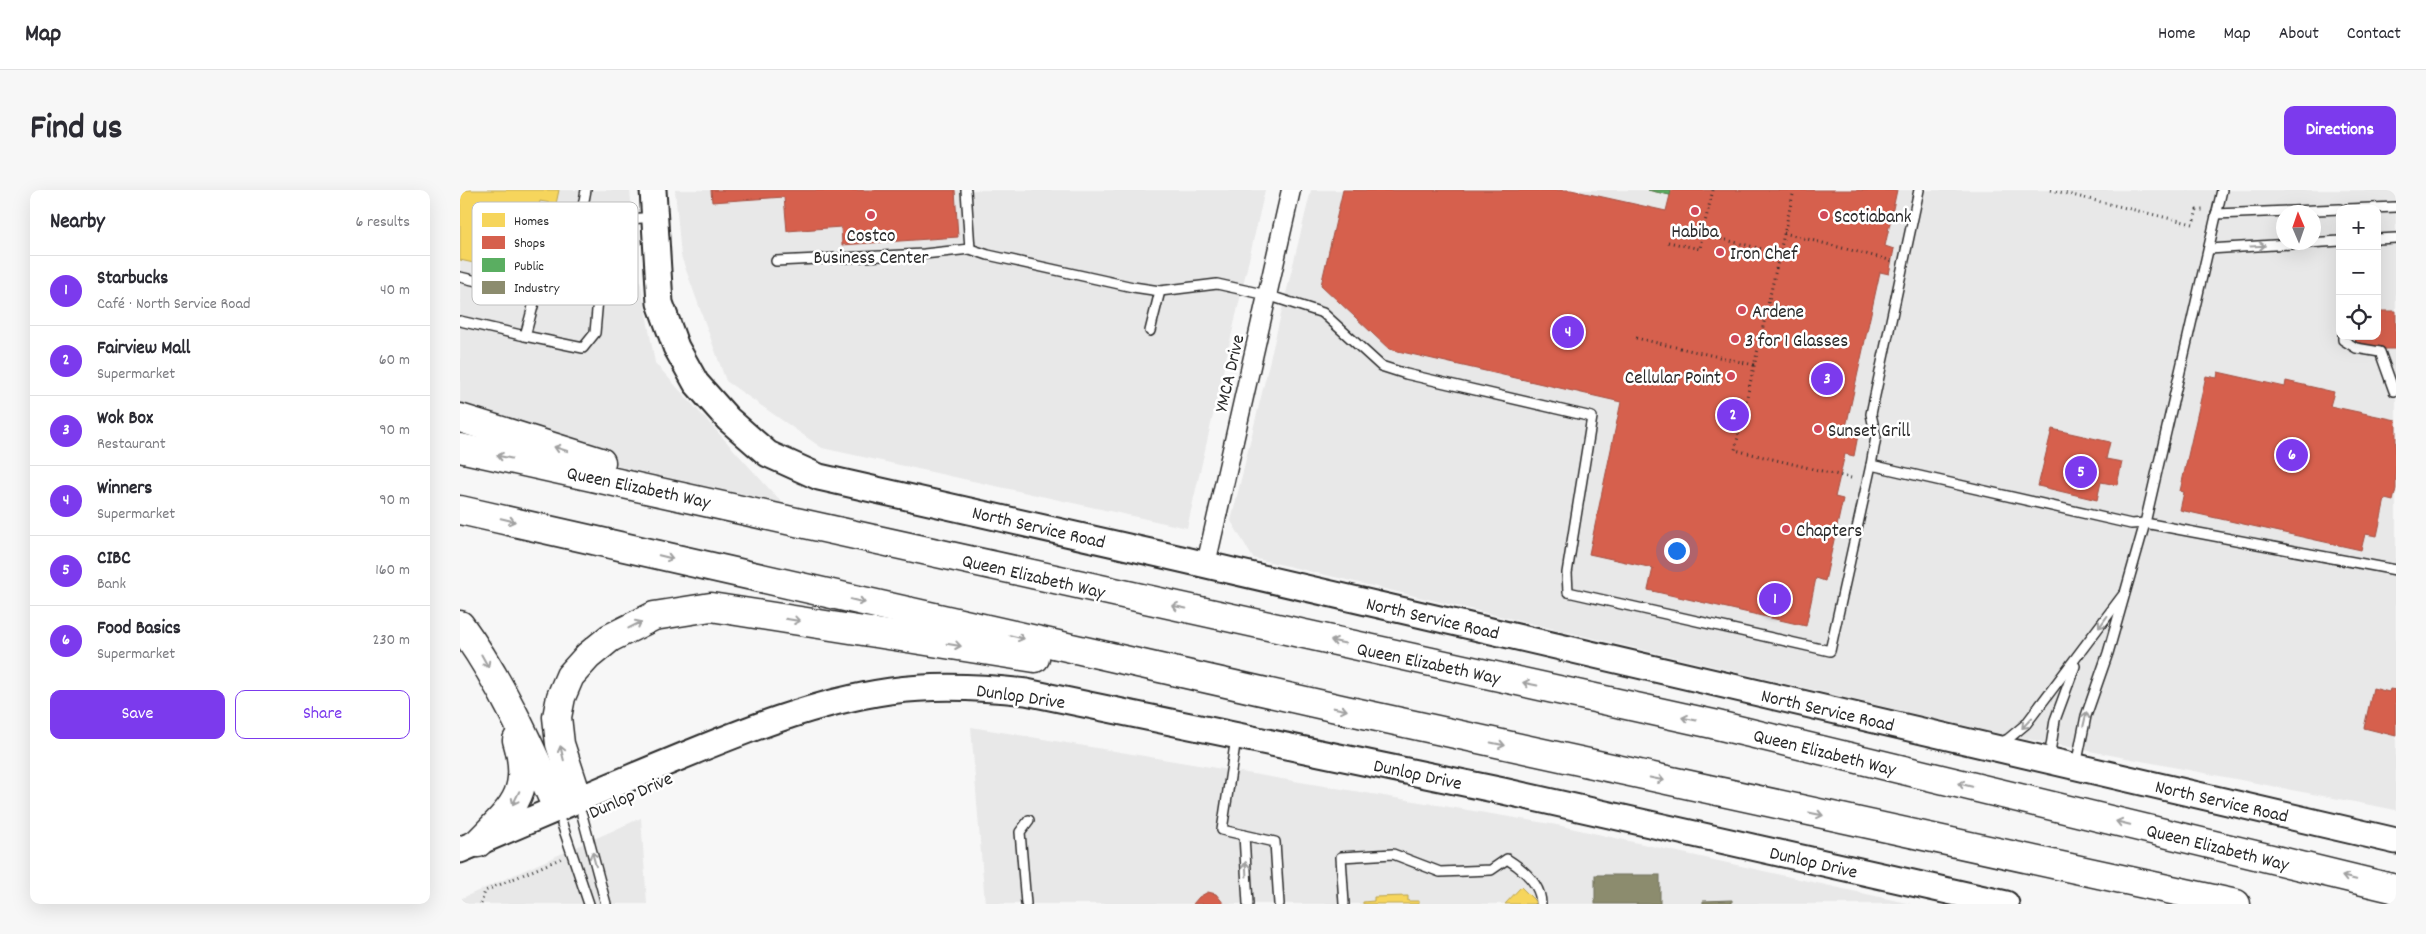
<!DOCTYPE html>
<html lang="en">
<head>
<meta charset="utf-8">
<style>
  body { margin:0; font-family:Dekko,sans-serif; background:#f7f7f7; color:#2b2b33 }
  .controls { position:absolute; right:15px; top:15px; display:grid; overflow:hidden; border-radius:10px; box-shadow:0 5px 20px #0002 }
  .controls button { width:45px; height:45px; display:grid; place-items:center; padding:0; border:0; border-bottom:1px solid #e1e1e2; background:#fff; color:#2b2b33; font:25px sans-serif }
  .compass { position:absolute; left:1816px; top:15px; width:45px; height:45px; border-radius:50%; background:#fff; box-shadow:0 5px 20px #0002; rotate:358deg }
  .you { position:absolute; left:1216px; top:360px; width:18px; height:18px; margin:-12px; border:4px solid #fff; border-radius:50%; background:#1a73e8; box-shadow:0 0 0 8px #1a73e833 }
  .badge { display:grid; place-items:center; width:32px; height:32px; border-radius:50%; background:#7c3aed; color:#fff; font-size:16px; font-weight:700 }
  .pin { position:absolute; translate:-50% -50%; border:2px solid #fff; box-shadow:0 1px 5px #0006 }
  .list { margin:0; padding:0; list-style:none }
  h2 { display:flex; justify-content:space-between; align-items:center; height:65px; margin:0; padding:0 20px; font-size:21px }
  h2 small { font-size:16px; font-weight:400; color:#7c7c81 }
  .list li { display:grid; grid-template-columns:32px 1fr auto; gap:15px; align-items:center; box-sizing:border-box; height:70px; padding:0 20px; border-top:1px solid #e1e1e2 }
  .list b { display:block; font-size:19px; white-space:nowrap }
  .list p { margin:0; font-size:16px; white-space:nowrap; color:#7c7c81 }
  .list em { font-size:16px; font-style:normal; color:#7c7c81 }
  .actions { display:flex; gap:10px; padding:15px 20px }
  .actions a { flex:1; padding:11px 0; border:1px solid #7c3aed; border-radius:10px; text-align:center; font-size:18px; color:#7c3aed }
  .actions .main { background:#7c3aed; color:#fff }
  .icon { flex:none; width:28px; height:28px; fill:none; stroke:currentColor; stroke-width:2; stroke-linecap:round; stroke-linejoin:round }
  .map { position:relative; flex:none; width:1936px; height:714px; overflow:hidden; border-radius:10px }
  header { display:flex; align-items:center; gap:30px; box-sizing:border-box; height:70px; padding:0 25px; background:#fff; border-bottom:1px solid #e1e1e2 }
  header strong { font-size:24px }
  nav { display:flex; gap:28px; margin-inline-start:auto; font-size:18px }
  .intro { display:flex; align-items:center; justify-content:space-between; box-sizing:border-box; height:120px; padding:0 30px }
  h1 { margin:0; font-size:35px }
  .button { padding:12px 22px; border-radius:10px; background:#7c3aed; color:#fff; font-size:18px; font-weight:700 }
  main { display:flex; gap:30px; padding:0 30px }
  aside { flex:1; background:#fff; border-radius:10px; box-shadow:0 5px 20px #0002 }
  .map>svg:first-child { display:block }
</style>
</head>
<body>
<header>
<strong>Map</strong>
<nav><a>Home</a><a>Map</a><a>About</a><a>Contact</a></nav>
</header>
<div class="intro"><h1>Find us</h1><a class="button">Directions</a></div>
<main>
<aside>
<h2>Nearby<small>6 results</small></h2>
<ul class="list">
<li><span class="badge">1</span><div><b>Starbucks</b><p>Café · North Service Road</p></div><em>40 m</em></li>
<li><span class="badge">2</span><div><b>Fairview Mall</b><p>Supermarket</p></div><em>60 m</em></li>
<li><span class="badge">3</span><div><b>Wok Box</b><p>Restaurant</p></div><em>90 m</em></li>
<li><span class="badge">4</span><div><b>Winners</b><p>Supermarket</p></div><em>90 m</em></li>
<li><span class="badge">5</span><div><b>CIBC</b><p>Bank</p></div><em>160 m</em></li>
<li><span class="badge">6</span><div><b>Food Basics</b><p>Supermarket</p></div><em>230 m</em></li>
</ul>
<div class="actions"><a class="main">Save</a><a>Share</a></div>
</aside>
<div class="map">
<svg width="1936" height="714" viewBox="0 0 1936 714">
  <rect width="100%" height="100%" fill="#f7f7f7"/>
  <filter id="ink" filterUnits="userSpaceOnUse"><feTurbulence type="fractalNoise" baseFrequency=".02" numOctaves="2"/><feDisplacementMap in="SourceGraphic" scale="10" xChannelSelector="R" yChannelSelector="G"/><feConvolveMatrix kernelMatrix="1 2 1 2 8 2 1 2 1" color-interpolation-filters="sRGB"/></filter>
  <g filter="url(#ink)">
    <g fill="#e8e8e8" fill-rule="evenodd">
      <polygon points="0,0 170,0 178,79 195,173 322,313 0,241"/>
      <polygon points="215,0 805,0 727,338 362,258 266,191 221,66"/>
      <path d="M851 0H1936V620L1536 543 793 368 771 331ZM1880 19H1917V146H1880ZM1824 22H1854V52H1824Z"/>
      <polygon points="511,537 1097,635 1451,714 525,714"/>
      <polygon points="181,628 187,714 0,714 0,709"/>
    </g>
    <g fill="#f6d55c" stroke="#b9a24d">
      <polygon points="0,0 99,0 96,14 80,11 78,23 62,19 60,27 71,30 59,83 0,70"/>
      <polygon points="1061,697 1077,713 1076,714 1045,714"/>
      <polygon points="948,706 948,711 959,711 959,714 903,714 903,712 914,711 914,707"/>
    </g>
    <g fill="#d6604d" stroke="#a35043">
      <polygon points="251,0 495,0 498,47 382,55 381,37 327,41 324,7 252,12"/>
      <polygon points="883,0 1111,0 1206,21 1210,5 1188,0 1437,0 1425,56 1434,59 1429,84 1420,82 1386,237 1399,240 1394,266 1385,264 1375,307 1383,309 1365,391 1356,388 1346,436 1188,400 1193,378 1129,364 1161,212 929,159 861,95"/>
      <polygon points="1917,121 1936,121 1936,159 1925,159 1896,154 1895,146 1917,146"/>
      <polygon points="1758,182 1825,197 1826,191 1874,202 1870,216 1936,230 1936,299 1933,311 1925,309 1917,346 1905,344 1901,360 1720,320 1724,302 1720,301 1746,186 1757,188"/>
      <polygon points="1592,239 1650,252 1646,269 1662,272 1657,295 1641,292 1637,310 1578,296"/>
      <polygon points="1913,498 1929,502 1930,499 1936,500 1936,546 1904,538"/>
      <polygon points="748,702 756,704 764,714 733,714 739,707"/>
    </g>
    <polygon fill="#5aae61" stroke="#4c8751" points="1188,0 1211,0 1210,5"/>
    <g fill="#8c8c6e" stroke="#6f6f5a">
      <rect x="1135" y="685" width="65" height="29"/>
      <polygon points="1272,710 1272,714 1243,714 1243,711"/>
    </g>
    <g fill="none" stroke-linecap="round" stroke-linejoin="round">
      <defs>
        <g id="lane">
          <polyline points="1887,19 1936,17"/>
          <polyline points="1756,24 1880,19"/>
          <polyline points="121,25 159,30 193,27"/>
          <polyline points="1917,49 1936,48"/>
          <polyline points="510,59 528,65 673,97 700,101 757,94 807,105 863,123 921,176 946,184 1132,227 1107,383 1108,402 1370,461 1411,275 1416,247 1411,224 1459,0"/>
          <polyline points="1749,59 1880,51"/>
          <polyline points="316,71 464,64 510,59 506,0"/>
          <polyline points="0,87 76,105"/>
          <polyline points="0,131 65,146 85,72 113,69 126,0"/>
          <polyline points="690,141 700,101"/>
          <polyline points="65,146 123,158 135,143 141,74 113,69"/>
          <polyline points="1883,146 1883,150 1896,158 1920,162 1934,201"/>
          <polyline points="1411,275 1671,334 1685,333 1936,380"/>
          <polyline points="776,548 762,640 815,652 819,714"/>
          <polyline points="1539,553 1548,549 1566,534 1663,405"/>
          <polyline points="1589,569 1595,530 1615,476"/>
          <polyline points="1616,576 1626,526 1648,463 1685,333 1762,0"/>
          <polyline points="122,625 146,714"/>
          <polyline points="102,634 129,714"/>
          <polyline points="784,645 788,714"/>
          <polyline points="566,714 560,642 569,630"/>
          <path d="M884 714 881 667 933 664 980 682 1031 680 1047 669C1063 679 1081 694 1081 714"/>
        </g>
        <polyline id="street" points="746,374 831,0"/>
        <g id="secondary">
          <polyline points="193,0 200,113 216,157 236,193 268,229 308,264 359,287 721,369 1936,651"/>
          <path d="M0 660C71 630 142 599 213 570 283 541 354 512 430 501 473 495 522 497 566 502L1043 601 1546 714"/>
        </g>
        <g id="highway">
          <polyline points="0,228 141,272"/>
          <polyline points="0,258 1253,534 1936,699"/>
          <path d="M0 320C591 455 1183 588 1776 714"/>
          <path d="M0 435C41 491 69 554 97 618"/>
          <polyline points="118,609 100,554 97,527 101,507 110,486 128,466 150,448 194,426 251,417 575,468"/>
          <path d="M18 653C52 618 73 603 57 550"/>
        </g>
      </defs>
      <use href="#lane" stroke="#2b2b2b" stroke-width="12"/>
      <use href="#street" stroke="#2b2b2b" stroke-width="21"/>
      <use href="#secondary" stroke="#2b2b2b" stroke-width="29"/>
      <use href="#highway" stroke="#2b2b2b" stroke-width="31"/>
      <g stroke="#2b2b2b" stroke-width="3" stroke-dasharray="1 4" stroke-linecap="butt">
        <polyline points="1253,0 1242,44 1318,63"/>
        <polyline points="1334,0 1275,260 1395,289"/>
        <polyline points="1591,0 1733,34 1737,20 1746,20"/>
        <polyline points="1324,43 1433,71"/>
        <polyline points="1208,52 1240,59 1242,44"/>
        <polyline points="1176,148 1294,175"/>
        <polyline points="21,714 25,701 102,668"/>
      </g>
      <use href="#lane" stroke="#fff" stroke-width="9"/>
      <use href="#street" stroke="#fff" stroke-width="18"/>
      <use href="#secondary" stroke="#fff" stroke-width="25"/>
      <use href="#highway" stroke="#fff" stroke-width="28"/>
    </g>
    <defs><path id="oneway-shaft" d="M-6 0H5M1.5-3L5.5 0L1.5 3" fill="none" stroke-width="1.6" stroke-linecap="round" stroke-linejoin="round" transform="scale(1.25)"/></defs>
    <g stroke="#a0a0a0">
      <use href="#oneway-shaft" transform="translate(1798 56) rotate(-3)"/>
      <use href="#oneway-shaft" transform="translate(101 259) rotate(-163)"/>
      <use href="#oneway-shaft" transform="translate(44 267) rotate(-168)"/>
      <use href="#oneway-shaft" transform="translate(48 330) rotate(13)"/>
      <use href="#oneway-shaft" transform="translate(206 367) rotate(13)"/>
      <use href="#oneway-shaft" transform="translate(398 411) rotate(13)"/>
      <use href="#oneway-shaft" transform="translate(719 417) rotate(-168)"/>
      <use href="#oneway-shaft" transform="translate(333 430) rotate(9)"/>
      <use href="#oneway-shaft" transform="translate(1643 432) rotate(126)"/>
      <use href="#oneway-shaft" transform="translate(175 435) rotate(-27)"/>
      <use href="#oneway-shaft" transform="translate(557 447) rotate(13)"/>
      <use href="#oneway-shaft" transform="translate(878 452) rotate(-168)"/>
      <use href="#oneway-shaft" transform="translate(494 455) rotate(9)"/>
      <use href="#oneway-shaft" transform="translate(25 471) rotate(61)"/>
      <use href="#oneway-shaft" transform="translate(1070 494) rotate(-168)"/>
      <use href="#oneway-shaft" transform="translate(880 519) rotate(12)"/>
      <use href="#oneway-shaft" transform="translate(1229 529) rotate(-168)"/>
      <use href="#oneway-shaft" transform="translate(1625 529) rotate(-77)"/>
      <use href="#oneway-shaft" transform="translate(1567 533) rotate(133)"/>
      <use href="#oneway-shaft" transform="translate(1038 554) rotate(12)"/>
      <use href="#oneway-shaft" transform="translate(102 563) rotate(-104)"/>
      <use href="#oneway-shaft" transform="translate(1197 589) rotate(12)"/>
      <use href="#oneway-shaft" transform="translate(1505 595) rotate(-166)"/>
      <use href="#oneway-shaft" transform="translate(56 608) rotate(116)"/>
      <use href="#oneway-shaft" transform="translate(1356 624) rotate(12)"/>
      <use href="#oneway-shaft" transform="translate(1663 633) rotate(-166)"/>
      <use href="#oneway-shaft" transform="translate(134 669) rotate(-105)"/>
      <use href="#oneway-shaft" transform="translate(786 679) rotate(-93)"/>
      <use href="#oneway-shaft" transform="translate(1889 688) rotate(-166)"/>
    </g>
  </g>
  <g fill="#d1495b" stroke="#fff" stroke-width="2">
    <circle cx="1235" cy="21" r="5"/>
    <circle cx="411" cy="25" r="5"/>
    <circle cx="1364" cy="25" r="5"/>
    <circle cx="1260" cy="62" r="5"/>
    <circle cx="1282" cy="120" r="5"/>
    <circle cx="1275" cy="149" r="5"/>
    <circle cx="1271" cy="186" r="5"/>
    <circle cx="1358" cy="239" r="5"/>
    <circle cx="1326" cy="339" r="5"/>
  </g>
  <g text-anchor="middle" stroke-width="5" stroke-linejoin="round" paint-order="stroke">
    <g font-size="19" fill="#2b2b2b" stroke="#fff" text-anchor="start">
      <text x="1374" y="32">Scotiabank</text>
      <text x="1235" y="47" text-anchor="middle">Habiba</text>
      <text x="411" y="51" text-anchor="middle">Costco<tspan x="411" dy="22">Business Center</tspan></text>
      <text x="1270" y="69">Iron Chef</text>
      <text x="1292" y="127">Ardene</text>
      <text x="1285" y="156">3 for 1 Glasses</text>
      <text x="1261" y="193" text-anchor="end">Cellular Point</text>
      <text x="1368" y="246">Sunset Grill</text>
      <text x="1336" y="346">Chapters</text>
    </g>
    <g font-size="19" fill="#2b2b2b" stroke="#fff">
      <text transform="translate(768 183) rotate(-77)" y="7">YMCA Drive</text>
      <text transform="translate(179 296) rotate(12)" y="7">Queen Elizabeth Way</text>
      <text transform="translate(579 336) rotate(13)" y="7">North Service Road</text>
      <text transform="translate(574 385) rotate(13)" y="7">Queen Elizabeth Way</text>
      <text transform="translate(973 427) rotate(13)" y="7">North Service Road</text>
      <text transform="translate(969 472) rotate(12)" y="7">Queen Elizabeth Way</text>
      <text transform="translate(561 505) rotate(8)" y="7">Dunlop Drive</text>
      <text transform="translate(1368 519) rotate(13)" y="7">North Service Road</text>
      <text transform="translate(1365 561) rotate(14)" y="7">Queen Elizabeth Way</text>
      <text transform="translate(958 583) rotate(12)" y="7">Dunlop Drive</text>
      <text transform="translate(170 604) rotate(-24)" y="7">Dunlop Drive</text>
      <text transform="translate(1762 610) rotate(13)" y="7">North Service Road</text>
      <text transform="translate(1758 656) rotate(14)" y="7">Queen Elizabeth Way</text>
      <text transform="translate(1354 671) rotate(13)" y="7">Dunlop Drive</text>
    </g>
  </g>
  <rect x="12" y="12" width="166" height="103" rx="8" fill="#fff" stroke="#bfbfbf" stroke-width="1"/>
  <rect x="22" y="23" width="23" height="14" fill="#f6d55c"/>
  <rect x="22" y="46" width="23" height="13" fill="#d6604d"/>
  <rect x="22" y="68" width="23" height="14" fill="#5aae61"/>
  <rect x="22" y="91" width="23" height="13" fill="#8c8c6e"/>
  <g font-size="14" fill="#2b2b2b">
    <text x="54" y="35">Homes</text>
    <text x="54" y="57">Shops</text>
    <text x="54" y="80">Public</text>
    <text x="54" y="102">Industry</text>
  </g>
</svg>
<div class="controls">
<button>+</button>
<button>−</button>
<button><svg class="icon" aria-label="locate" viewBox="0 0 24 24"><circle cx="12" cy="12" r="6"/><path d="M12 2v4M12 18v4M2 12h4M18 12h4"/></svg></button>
</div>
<svg class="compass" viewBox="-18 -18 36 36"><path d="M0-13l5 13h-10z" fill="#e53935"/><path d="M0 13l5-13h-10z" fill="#7c7c81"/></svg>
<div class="you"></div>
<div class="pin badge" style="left:1315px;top:409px">1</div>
<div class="pin badge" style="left:1273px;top:225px">2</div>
<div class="pin badge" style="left:1367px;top:189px">3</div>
<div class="pin badge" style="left:1108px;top:142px">4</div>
<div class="pin badge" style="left:1621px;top:282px">5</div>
<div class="pin badge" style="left:1832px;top:265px">6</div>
</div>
</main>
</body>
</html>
